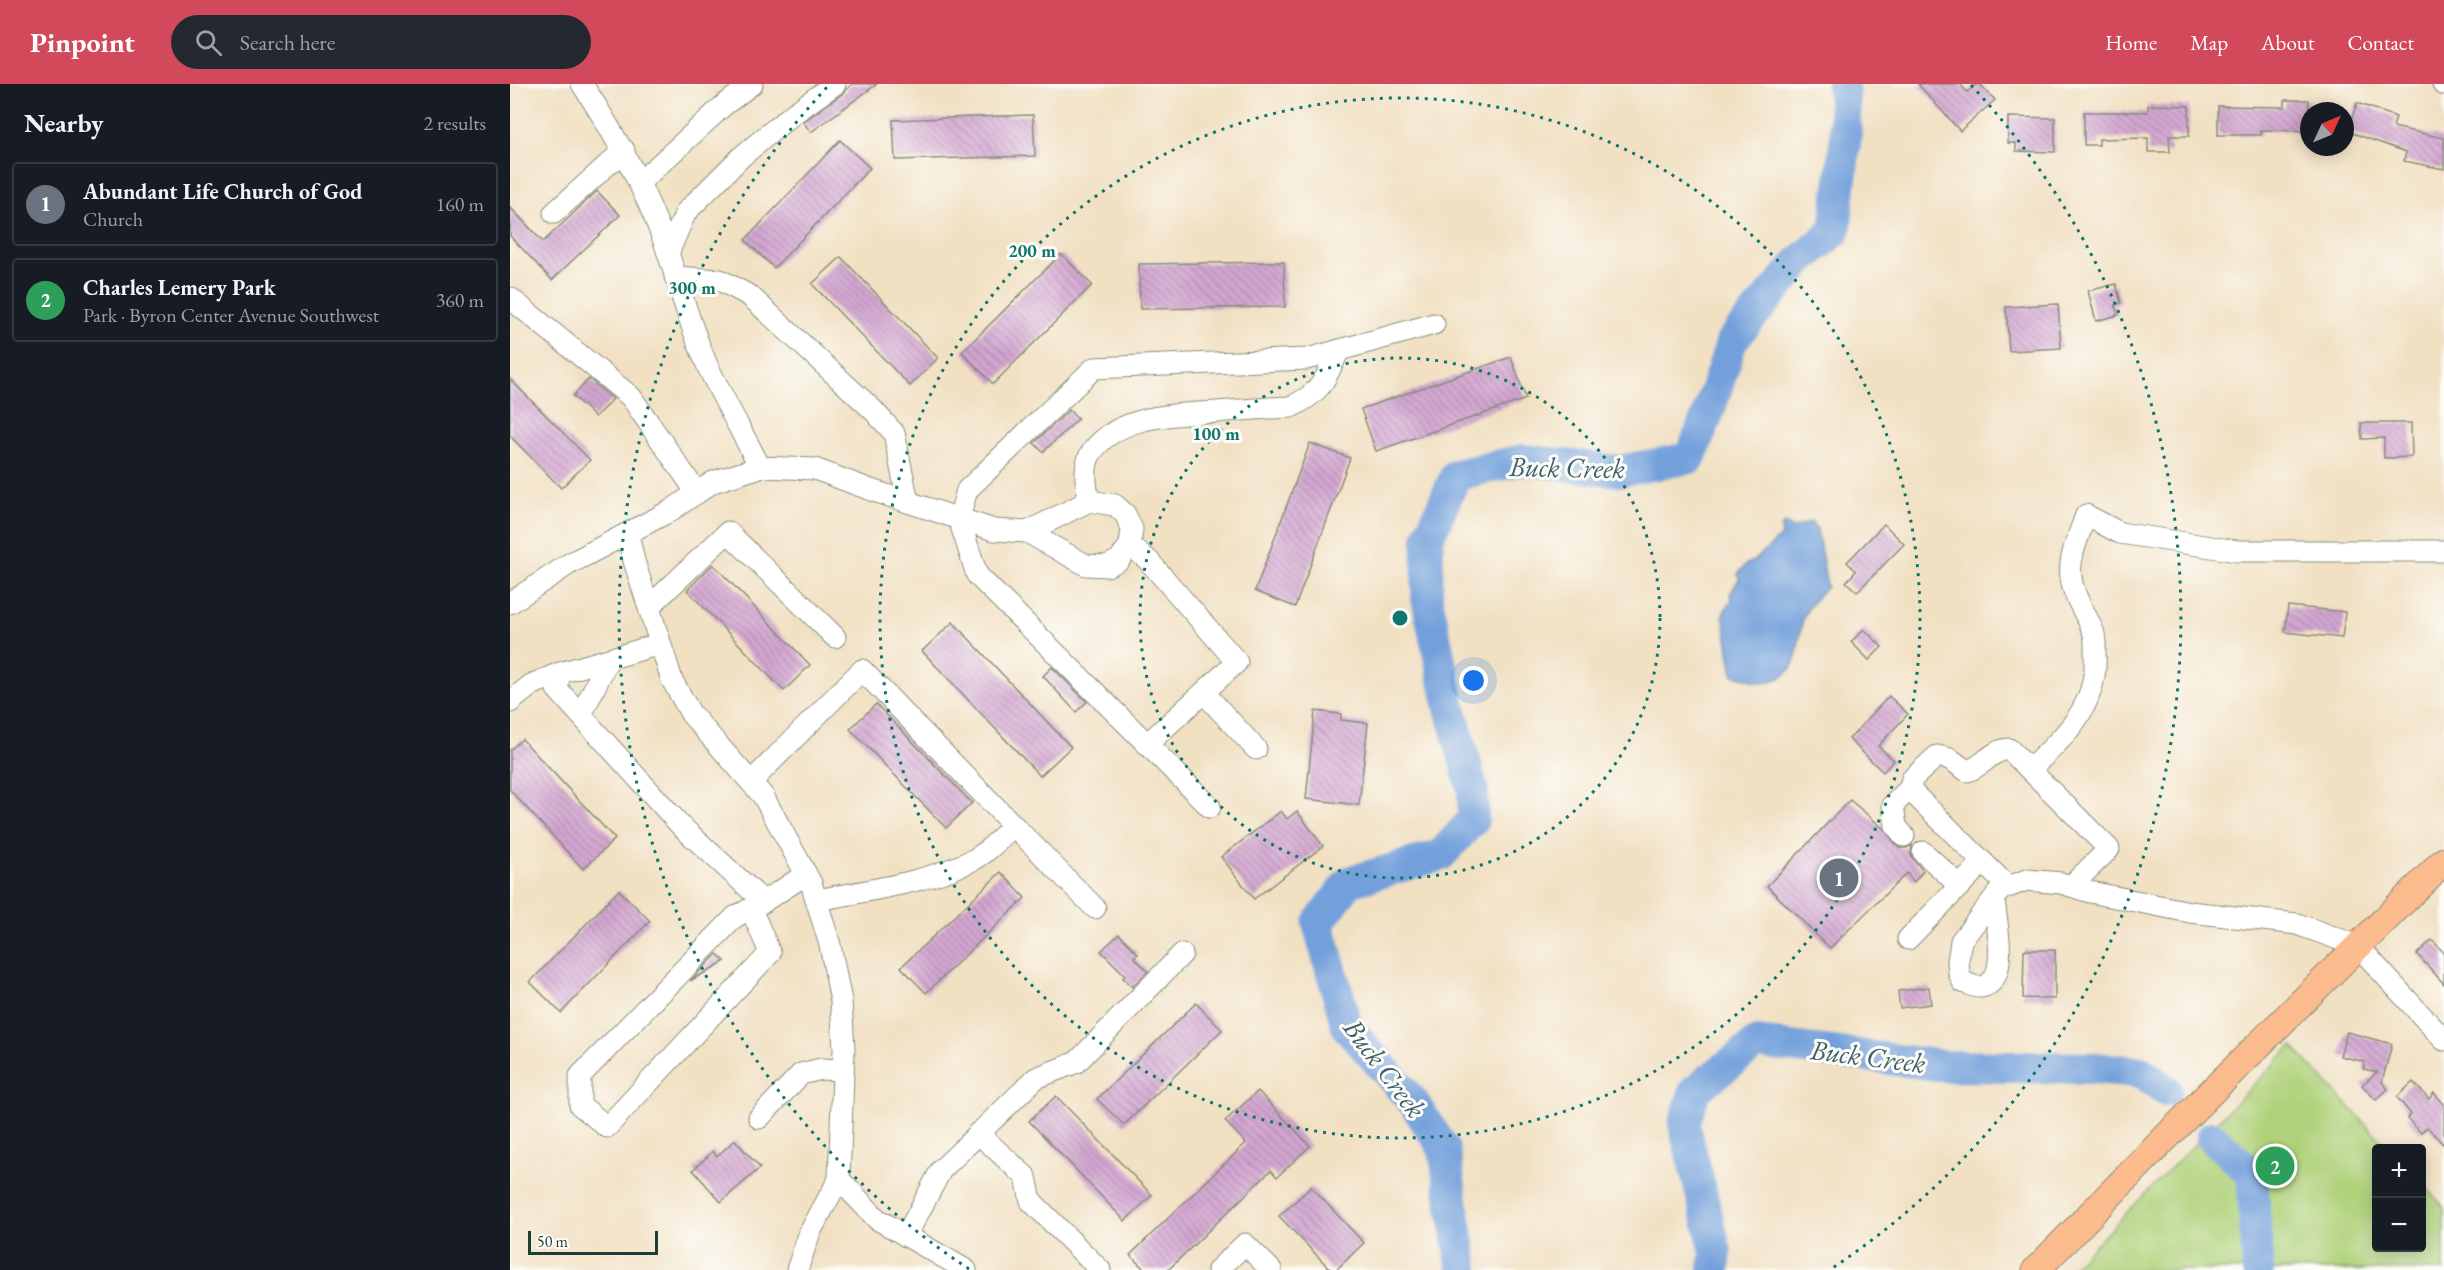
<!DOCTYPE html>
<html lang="en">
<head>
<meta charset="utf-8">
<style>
  body { margin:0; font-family:"EB Garamond",serif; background:#242831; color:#f1f3f6 }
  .controls { position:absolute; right:18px; bottom:18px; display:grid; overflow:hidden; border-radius:6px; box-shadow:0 3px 15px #0003 }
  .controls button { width:54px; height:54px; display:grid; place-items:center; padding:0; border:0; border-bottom:2px solid #363941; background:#171b24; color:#f1f3f6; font:30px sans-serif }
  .compass { position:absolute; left:1790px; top:18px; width:54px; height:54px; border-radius:50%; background:#171b24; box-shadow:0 3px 15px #0003; rotate:46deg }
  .scale { position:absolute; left:18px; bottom:15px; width:130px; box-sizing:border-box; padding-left:6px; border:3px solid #1f3d34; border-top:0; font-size:16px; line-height:21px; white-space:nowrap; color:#1f3d34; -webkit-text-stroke:4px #fdfcf7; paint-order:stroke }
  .you { position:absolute; left:964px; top:597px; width:21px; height:21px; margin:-15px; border:4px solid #fff; border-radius:50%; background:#1a73e8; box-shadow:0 0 0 9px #1a73e833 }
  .badge { display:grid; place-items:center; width:39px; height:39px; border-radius:50%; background:#d1495b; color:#fff; font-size:20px; font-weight:700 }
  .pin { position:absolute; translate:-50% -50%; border:3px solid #fff; box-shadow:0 2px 6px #0006 }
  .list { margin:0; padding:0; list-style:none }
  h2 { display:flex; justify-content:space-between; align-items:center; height:78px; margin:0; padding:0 24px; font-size:26px }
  h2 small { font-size:20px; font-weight:400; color:#9ea1a6 }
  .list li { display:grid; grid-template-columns:39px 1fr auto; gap:18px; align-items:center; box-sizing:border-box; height:84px; margin:0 12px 12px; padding:0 12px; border:2px solid #363941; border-radius:6px }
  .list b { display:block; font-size:22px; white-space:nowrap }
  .list p { margin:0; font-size:20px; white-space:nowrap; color:#9ea1a6 }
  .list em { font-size:20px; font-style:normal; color:#9ea1a6 }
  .icon { flex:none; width:33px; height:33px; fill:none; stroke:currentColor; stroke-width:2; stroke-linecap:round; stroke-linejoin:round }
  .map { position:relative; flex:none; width:1934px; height:1186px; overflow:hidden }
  header { display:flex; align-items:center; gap:36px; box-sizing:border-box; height:84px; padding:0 30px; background:#d1495b; color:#fff }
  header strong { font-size:28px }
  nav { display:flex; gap:33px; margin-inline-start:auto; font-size:21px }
  .search { width:420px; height:54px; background:#242831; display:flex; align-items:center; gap:15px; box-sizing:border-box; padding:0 21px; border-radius:33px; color:#9ea1a6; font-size:22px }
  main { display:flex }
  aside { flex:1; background:#171b24 }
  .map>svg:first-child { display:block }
</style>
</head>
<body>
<header>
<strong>Pinpoint</strong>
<div class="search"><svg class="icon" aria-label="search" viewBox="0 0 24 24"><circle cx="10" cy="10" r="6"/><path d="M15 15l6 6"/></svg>Search here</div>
<nav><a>Home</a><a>Map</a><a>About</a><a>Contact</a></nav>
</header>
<main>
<aside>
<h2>Nearby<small>2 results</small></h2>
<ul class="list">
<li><span class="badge" style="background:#6b7280">1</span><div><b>Abundant Life Church of God</b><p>Church</p></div><em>160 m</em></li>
<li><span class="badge" style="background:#2e9e5b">2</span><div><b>Charles Lemery Park</b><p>Park · Byron Center Avenue Southwest</p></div><em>360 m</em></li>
</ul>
</aside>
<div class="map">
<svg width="1934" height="1186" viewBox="0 0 1934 1186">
  <defs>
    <pattern id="building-back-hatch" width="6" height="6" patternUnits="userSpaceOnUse" patternTransform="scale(1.5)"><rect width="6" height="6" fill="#d3a6d1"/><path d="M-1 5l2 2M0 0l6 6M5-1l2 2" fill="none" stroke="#ab88aa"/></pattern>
  </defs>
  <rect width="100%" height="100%" fill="#fdfcf7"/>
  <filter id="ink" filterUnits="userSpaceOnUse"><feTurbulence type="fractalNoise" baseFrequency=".0167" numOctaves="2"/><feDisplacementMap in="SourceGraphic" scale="12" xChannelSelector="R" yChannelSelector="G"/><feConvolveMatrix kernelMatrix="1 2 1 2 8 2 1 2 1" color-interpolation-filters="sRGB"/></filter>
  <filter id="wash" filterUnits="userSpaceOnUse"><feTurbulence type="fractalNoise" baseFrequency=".008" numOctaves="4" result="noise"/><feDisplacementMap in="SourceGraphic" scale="24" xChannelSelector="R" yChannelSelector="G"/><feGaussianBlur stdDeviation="1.35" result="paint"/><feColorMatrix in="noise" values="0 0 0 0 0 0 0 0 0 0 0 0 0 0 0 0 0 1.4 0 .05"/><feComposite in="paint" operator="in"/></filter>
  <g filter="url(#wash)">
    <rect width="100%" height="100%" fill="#f1e0c2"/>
    <polygon fill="#afd179" stroke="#678756" stroke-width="1.5" points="1782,962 1878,1064 1866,1064 1866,1164 1912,1164 1912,1099 1934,1123 1934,1186 1560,1186"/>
    <path fill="#73a0db" stroke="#496e88" stroke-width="1.5" d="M1301 438 1307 445 1317 503C1308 512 1299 520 1294 532 1285 557 1295 593 1255 598 1244 599 1234 592 1223 591L1213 529 1222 516 1220 510 1229 495 1228 490 1235 481 1245 476 1272 451 1271 443 1275 439 1282 445Z"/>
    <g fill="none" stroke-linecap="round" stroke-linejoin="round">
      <g stroke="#73a0db" stroke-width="32">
        <polyline points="1702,1053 1742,1090 1748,1186"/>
        <polyline points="953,1186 934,1065 904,1019 837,943 808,839 839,798 931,771 963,736 963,706 939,620 917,514 918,454 946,391 1012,376 1109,387 1180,374 1199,327 1222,256 1291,176 1325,147 1336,51 1333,0"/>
        <polyline points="1204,1186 1206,1168 1174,1040 1185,1006 1247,959 1436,982 1583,984 1631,988 1656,1006"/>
      </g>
    </g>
    <g id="blocks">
      <g fill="url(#building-back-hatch)">
        <polygon points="342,0 367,0 301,48 293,38 332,10"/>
        <polygon points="1408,0 1450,0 1457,8 1467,0 1470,0 1485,16 1450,47"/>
        <polygon points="1775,16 1799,16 1799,47 1751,46 1751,51 1708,51 1708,22 1775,23"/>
        <polygon points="1847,19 1886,33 1883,43 1934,54 1934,85 1894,77 1896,68 1837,47"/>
        <polygon points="1638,21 1679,22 1679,52 1659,52 1660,68 1638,68 1638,54 1589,55 1589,61 1574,61 1574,28 1638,28"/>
        <polygon points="523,31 525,72 385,76 383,36"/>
        <polygon points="1498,33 1545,34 1545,68 1506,67 1506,59 1498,59"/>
        <polygon points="330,56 360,84 264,184 235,156"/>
        <polygon points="87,107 110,131 42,196 0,152 0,123 33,158"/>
        <polygon points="551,170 582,201 483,300 452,268"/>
        <polygon points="331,173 428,274 400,302 302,200"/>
        <polygon points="774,178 775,223 630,225 629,180"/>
        <polygon points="1606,200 1611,219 1605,221 1608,231 1586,237 1578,207"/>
        <polygon points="1548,220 1551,264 1499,267 1496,223"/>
        <polygon points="1001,273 1016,315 866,367 851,325"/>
        <polygon points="0,295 80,376 51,404 0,352"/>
        <polygon points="79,295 103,315 85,333 63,312"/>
        <polygon points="559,326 568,335 533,368 524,359"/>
        <polygon points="1851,339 1901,339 1902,373 1874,374 1874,354 1852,355"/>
        <polygon points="800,359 840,374 785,523 745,507"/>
        <polygon points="1374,440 1394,460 1347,508 1336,498 1346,487 1337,478"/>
        <polygon points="203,480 300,581 274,607 177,506"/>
        <polygon points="1778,522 1835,528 1832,554 1775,548"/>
        <polygon points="443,538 561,663 530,692 412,567"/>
        <polygon points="1354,545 1372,563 1359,576 1341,558"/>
        <polygon points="542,583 577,618 566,628 533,592"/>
        <polygon points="1379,612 1398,630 1368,662 1384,676 1373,688 1339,655"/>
        <polygon points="366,620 462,719 436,744 340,645"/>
        <polygon points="805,627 831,630 831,636 858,639 849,721 796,715"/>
        <polygon points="12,655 105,755 73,785 0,706 0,666"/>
        <polygon points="1340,716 1374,745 1389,764 1396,764 1402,761 1401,772 1413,787 1404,798 1397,789 1320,864 1257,802"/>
        <polygon points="771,727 777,735 787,727 813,762 744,815 711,773"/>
        <polygon points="491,788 515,814 416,909 391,883"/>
        <polygon points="109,806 140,837 51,929 20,898"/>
        <polygon points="609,850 628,870 624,873 638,887 622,903 613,894 615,891 591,867"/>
        <polygon points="1922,856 1934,869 1934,900 1907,870"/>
        <polygon points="1514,866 1545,866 1545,915 1513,914"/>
        <polygon points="207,870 215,877 180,897"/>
        <polygon points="1419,903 1421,920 1390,924 1388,907"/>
        <polygon points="686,919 712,946 614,1041 587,1015"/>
        <polygon points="1837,948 1882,960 1872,998 1878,1005 1866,1016 1852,1001 1867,988 1853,985 1855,978 1830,972"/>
        <polygon points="1903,998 1919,1015 1924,1009 1934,1020 1934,1061 1917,1043 1911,1049 1897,1034 1901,1030 1887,1013"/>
        <polygon points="748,1007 800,1062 767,1093 761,1086 658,1186 635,1186 620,1171 736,1059 715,1037"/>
        <polygon points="546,1012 642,1111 615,1137 519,1037"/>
        <polygon points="225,1056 250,1084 211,1118 183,1086 203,1067 207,1072"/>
        <polygon points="801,1103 854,1159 826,1186 821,1186 769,1132"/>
      </g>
    </g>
  </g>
  <g filter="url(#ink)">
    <use href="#blocks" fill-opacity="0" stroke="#888e7b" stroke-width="1.5"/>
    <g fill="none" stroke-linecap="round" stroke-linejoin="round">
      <defs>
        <g id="minor">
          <path d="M72 0C105 50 133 101 154 157 169 200 180 244 199 285 215 318 233 350 250 383"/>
          <polyline points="1933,0 1934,0"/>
          <polyline points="129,99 213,22 242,0"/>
          <polyline points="44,129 114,66"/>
          <polyline points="158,169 176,128 231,73 283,30 325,0"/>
          <polyline points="165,193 210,196 240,212 363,326 384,349 398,418"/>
          <polyline points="0,214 121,313 187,409"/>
          <path d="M579 417C576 403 573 384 580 371 605 330 665 331 707 328 732 326 757 324 781 323 812 308 815 296 829 266"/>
          <polyline points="118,450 124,477 162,596 181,630 253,712 301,799 320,861 331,917 334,965 329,1095 300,1148 287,1186"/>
          <polyline points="620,461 638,476 727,578 637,660 467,491 449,435 457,406 584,284 797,275 924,240"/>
          <polyline points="0,519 59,480 160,427 203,398 250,383 305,385 361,406 484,446 517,448 576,481 597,482 609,476 620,461 622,445 615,430 605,421 579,417 517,448"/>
          <polyline points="139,523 218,448 325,553"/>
          <polyline points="150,560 50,589 47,605 171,742 254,818"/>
          <polyline points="694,609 746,665"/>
          <polyline points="0,618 21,601 50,589"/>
          <polyline points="71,631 98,576"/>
          <polyline points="637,660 700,723"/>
          <path d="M1521 684C1556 652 1588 621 1585 570 1585 563 1586 554 1583 547 1576 529 1563 513 1561 493 1558 473 1570 449 1576 431L1610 449 1727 467H1934"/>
          <polyline points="241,698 352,586 504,742"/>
          <polyline points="1394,752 1386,742 1383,721 1400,704"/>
          <polyline points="1413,768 1450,802"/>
          <path d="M1561 802 1599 765 1499 665C1481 666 1473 683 1457 687L1440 675 1427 672 1402 695 1400 704 1402 708 1498 803 1517 796 1551 799 1580 808 1680 828 1787 840 1848 862 1934 956"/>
          <path d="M307 816C359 806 417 799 465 775 480 767 491 752 504 742L585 824"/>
          <path d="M1484 816C1486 838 1501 898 1471 903 1466 904 1459 900 1453 898L1449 889 1448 877 1451 857 1495 800"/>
          <path d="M241 825 260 869 97 1043 70 1021V992L225 833C250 820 273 806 296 790"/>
          <polyline points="1398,855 1473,778"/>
          <polyline points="249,1034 291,990 311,985 333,986"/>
          <polyline points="468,1049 516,1093 521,1117 590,1186"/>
          <polyline points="329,1095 367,1135 456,1186"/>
          <polyline points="396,1152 431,1086 526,994 567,978 672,870"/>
          <polyline points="708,1186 735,1160 761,1186"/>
        </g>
        <polyline id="major" points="1526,1186 1677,1032 1934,777"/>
      </defs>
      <use href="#minor" stroke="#888e7b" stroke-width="23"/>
      <use href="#major" stroke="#888e7b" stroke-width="29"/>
      <use href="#minor" stroke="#fff" stroke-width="21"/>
      <use href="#major" stroke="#fbbb8d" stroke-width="27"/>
    </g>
  </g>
  <g fill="none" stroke="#0f766e" stroke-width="3" stroke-dasharray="3 6">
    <circle cx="890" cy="534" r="260"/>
    <circle cx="890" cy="534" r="520"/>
    <path d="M459 1185A781 781 0 0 1 319 1M1461 1A781 781 0 0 1 1321 1185"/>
  </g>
  <g text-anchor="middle" stroke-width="6" stroke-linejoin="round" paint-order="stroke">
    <g font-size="28" font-style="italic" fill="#3c606e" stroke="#fdfcf7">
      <text transform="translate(1057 383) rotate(1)" y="10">Buck Creek</text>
      <text transform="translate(1358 972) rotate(7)" y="10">Buck Creek</text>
      <text transform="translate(875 984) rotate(53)" y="10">Buck Creek</text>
    </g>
  </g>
  <circle cx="890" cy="534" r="9" fill="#0f766e" stroke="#fdfcf7" stroke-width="3"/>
  <g font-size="18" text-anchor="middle" font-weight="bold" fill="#0f766e" stroke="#fdfcf7" stroke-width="6" stroke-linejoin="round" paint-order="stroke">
    <text x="522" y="173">200 m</text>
    <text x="182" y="210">300 m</text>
    <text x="706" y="356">100 m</text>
  </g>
</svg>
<div class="controls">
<button>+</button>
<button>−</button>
</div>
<svg class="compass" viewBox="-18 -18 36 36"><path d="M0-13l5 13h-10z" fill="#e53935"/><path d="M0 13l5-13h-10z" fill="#9ea1a6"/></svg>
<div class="scale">50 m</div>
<div class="you"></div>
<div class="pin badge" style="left:1329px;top:794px;background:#6b7280">1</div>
<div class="pin badge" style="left:1765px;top:1082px;background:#2e9e5b">2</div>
</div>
</main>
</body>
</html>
